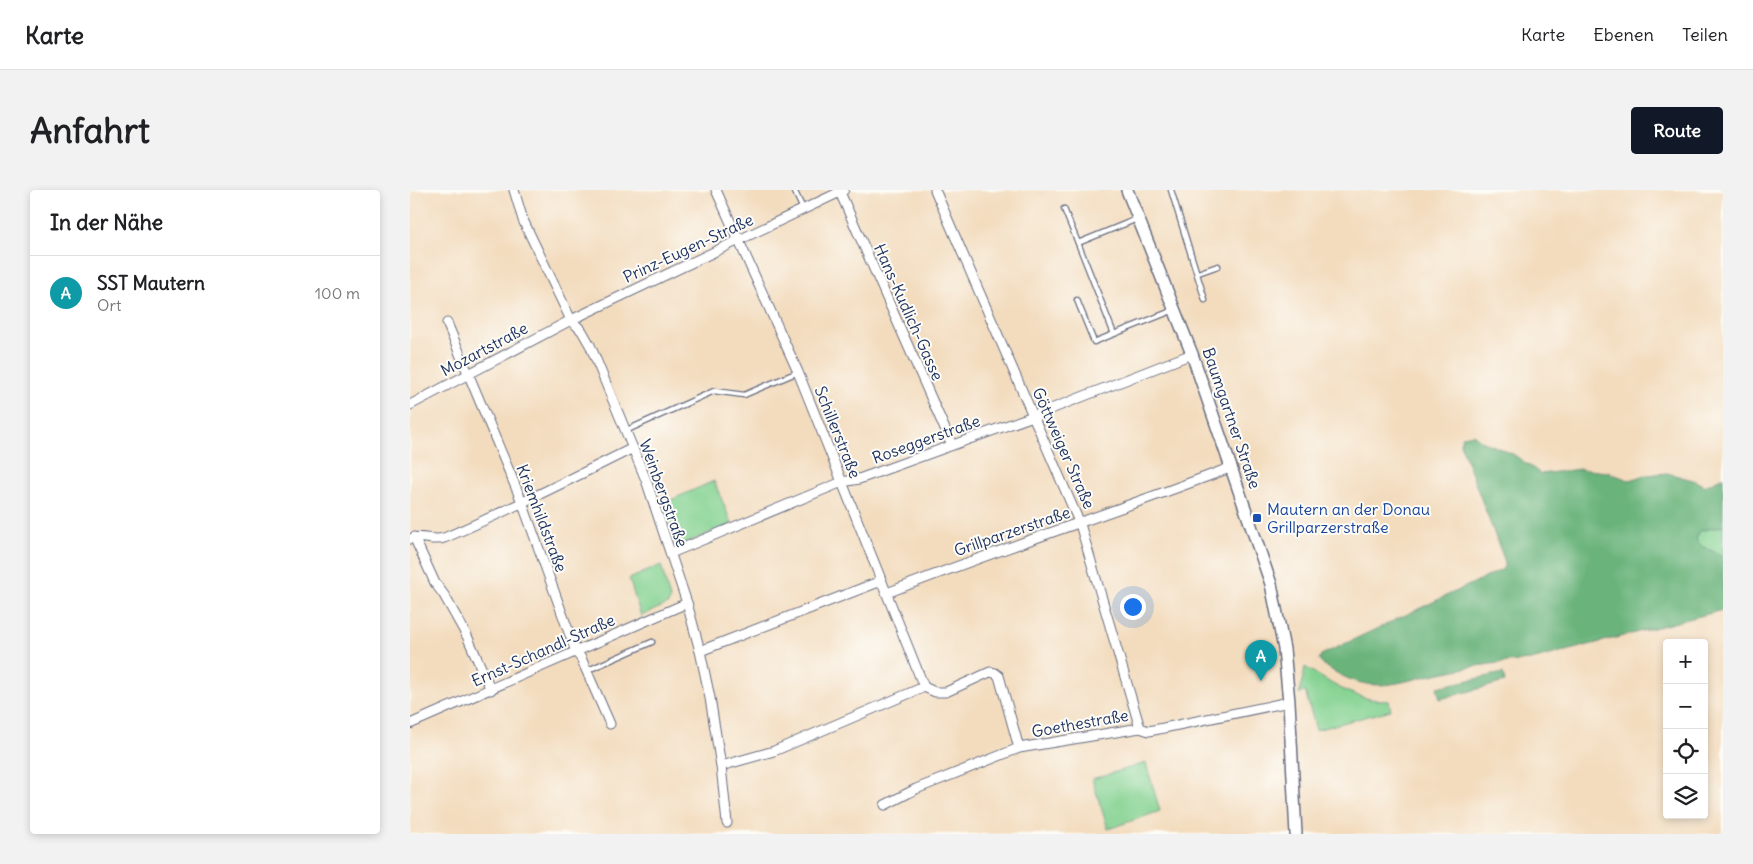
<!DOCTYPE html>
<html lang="de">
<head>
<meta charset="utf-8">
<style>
  body { margin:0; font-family:Delius,sans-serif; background:#f2f2f2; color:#202124 }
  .controls { position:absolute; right:15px; bottom:15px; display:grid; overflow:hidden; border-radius:5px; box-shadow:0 2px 8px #0003 }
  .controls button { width:45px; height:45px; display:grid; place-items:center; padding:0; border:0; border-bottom:1px solid #e0e0e0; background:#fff; color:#202124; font:25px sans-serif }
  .you { position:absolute; left:722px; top:416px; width:18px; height:18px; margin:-12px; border:4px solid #fff; border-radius:50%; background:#1a73e8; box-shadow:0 0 0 8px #1a73e833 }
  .badge { display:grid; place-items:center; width:32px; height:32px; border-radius:50%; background:#111827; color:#fff; font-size:16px; font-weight:700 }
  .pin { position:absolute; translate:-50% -41px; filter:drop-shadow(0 1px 2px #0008) }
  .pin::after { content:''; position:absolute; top:26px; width:18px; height:15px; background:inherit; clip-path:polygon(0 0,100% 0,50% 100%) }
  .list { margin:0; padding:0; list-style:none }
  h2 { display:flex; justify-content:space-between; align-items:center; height:65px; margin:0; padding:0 20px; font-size:21px }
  h2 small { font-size:16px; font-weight:400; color:#757577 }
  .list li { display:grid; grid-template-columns:32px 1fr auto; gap:15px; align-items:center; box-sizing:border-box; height:75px; padding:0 20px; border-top:1px solid #e0e0e0 }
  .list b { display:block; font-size:19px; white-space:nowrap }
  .list p { margin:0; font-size:16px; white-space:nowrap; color:#757577 }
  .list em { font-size:16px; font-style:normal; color:#757577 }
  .icon { flex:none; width:28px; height:28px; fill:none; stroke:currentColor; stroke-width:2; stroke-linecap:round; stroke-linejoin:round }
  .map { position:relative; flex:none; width:1313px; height:644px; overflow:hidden; border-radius:5px }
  header { display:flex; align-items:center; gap:30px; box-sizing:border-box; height:70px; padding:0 25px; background:#fff; border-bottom:1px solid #e0e0e0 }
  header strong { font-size:24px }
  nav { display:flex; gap:28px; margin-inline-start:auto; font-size:18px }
  .intro { display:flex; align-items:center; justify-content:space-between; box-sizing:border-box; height:120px; padding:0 30px }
  h1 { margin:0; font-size:35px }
  .button { padding:12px 22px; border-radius:5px; background:#111827; color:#fff; font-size:18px; font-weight:700 }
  main { display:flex; gap:30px; padding:0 30px }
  aside { flex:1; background:#fff; border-radius:5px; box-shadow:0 2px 8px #0003 }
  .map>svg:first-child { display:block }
</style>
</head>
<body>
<header>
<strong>Karte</strong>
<nav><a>Karte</a><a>Ebenen</a><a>Teilen</a></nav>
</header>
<div class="intro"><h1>Anfahrt</h1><a class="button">Route</a></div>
<main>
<aside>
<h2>In der Nähe<small></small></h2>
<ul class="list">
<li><span class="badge" style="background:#0f9aa8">A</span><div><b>SST Mautern</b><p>Ort</p></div><em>100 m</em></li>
</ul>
</aside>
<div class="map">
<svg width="1313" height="644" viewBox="0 0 1313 644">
  <rect width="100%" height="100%" fill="#fdfcf7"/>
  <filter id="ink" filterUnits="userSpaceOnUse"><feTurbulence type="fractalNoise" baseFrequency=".02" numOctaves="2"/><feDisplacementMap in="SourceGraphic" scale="10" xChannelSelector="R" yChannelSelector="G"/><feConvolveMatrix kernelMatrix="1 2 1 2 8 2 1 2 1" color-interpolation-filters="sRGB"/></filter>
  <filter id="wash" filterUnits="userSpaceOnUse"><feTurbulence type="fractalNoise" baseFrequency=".0096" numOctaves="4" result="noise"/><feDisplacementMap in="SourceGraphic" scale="20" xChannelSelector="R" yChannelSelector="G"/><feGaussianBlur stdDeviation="1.12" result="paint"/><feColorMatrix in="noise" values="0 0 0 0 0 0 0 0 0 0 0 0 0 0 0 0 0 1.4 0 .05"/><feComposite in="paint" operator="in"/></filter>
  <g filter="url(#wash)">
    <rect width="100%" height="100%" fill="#f3dcbe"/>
    <g fill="#84d291" stroke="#508078">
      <polygon points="304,291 322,334 273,354 266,350 254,313"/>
      <polygon points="1313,336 1313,366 1293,357 1286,350 1289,341"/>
      <polygon points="251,375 260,409 258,414 231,426 219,389"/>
      <path d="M895 477C924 495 944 510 979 511L981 520 906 540 895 501 889 505Z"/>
      <polygon points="736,573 750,621 698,639 682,589"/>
    </g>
    <g fill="#6bb47b" stroke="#43726c">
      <path d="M1063 244 1072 251 1103 264 1131 284 1170 279 1197 282 1219 290 1237 285 1257 283 1283 290 1295 296 1313 287V336L1289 341 1286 350 1293 357 1313 366V420L1121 470C1094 472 1068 475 1041 481 986 491 963 510 911 473L909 470 911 465 1093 379 1095 372 1050 253 1053 246Z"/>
      <polygon points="1093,483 1095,492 1030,509 1027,497"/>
    </g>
  </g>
  <g filter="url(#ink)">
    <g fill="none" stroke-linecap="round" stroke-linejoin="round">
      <defs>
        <g id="service">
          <polyline points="384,0 393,19"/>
          <polyline points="761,0 795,110"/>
          <polyline points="654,19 668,53 727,29"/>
          <polyline points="668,53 704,144 764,120"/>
          <polyline points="788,83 808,76"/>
          <polyline points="667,110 684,152 704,144"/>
          <polyline points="215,241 304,201 334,205 388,182"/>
          <polyline points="176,481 242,452"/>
        </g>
        <g id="minor">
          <polyline points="104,0 113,30 161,130 172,141 180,155 236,290 277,413 290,461 300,508 311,576 317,633"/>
          <polyline points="306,0 388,182 514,497"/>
          <polyline points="429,0 542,255"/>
          <polyline points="525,0 670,334 730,538"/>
          <polyline points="37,133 112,312 166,462 171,468 200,534"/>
          <polyline points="0,215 161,130 434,0"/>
          <polyline points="4,347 25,393 34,405 57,446 81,500"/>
          <path d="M0 349C10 344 23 352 34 348 98 321 161 289 223 258"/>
          <polyline points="261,363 432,292 449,289 623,226 782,164"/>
          <path d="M477 403C591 358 708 321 822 277"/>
          <polyline points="290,461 471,391"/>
          <polyline points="0,534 277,413"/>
          <polyline points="311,576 364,561 514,497 525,502 536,502 580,482 585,483 589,486 609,558"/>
          <polyline points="475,615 506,599 609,558 730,538 739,541 879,512"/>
        </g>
        <polyline id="tertiary" points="717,0 782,164 861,394 874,459 879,512 886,644"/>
      </defs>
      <use href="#service" stroke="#676c80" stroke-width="7"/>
      <use href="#minor" stroke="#676c80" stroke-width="11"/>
      <use href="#tertiary" stroke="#676c80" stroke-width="14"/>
      <use href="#service" stroke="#fff" stroke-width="4.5"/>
      <use href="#minor" stroke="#fff" stroke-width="9"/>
      <use href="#tertiary" stroke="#fff" stroke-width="11"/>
    </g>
  </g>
  <rect fill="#1a4fb4" stroke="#fdfcf7" stroke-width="2" x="842" y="323" width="10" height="10" rx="2.5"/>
  <g text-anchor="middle" stroke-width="4" stroke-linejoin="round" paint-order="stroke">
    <g font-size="16" fill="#1b2f5e" stroke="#fdfcf7">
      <text transform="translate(278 58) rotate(-25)" y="6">Prinz-Eugen-Straße</text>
      <text transform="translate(499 122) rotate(66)" y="6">Hans-Kudlich-Gasse</text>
      <text transform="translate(74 159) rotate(-28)" y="6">Mozartstraße</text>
      <text transform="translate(822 228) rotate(71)" y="6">Baumgartner Straße</text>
      <text transform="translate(428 242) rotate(68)" y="6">Schillerstraße</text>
      <text transform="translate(516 249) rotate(-20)" y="6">Roseggerstraße</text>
      <text transform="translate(654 258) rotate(66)" y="6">Göttweiger Straße</text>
      <text transform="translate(254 303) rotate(70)" y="6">Weinbergstraße</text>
      <text transform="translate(132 328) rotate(69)" y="6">Kriemhildstraße</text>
      <text transform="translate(602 341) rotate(-19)" y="6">Grillparzerstraße</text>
      <text transform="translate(133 460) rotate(-24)" y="6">Ernst-Schandl-Straße</text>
      <text transform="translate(670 533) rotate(-10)" y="6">Goethestraße</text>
    </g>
    <g font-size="16" fill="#164399" stroke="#fdfcf7" text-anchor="start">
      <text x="857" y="325">Mautern an der Donau<tspan x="857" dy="18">Grillparzerstraße</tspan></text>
    </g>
  </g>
</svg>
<div class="controls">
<button>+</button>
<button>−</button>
<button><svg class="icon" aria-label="locate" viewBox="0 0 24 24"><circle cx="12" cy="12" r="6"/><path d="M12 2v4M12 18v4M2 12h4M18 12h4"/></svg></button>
<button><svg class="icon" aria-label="layers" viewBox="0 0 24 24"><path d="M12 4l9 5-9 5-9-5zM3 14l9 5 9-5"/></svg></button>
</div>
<div class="you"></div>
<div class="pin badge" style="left:851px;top:491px;background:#0f9aa8">A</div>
</div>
</main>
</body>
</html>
